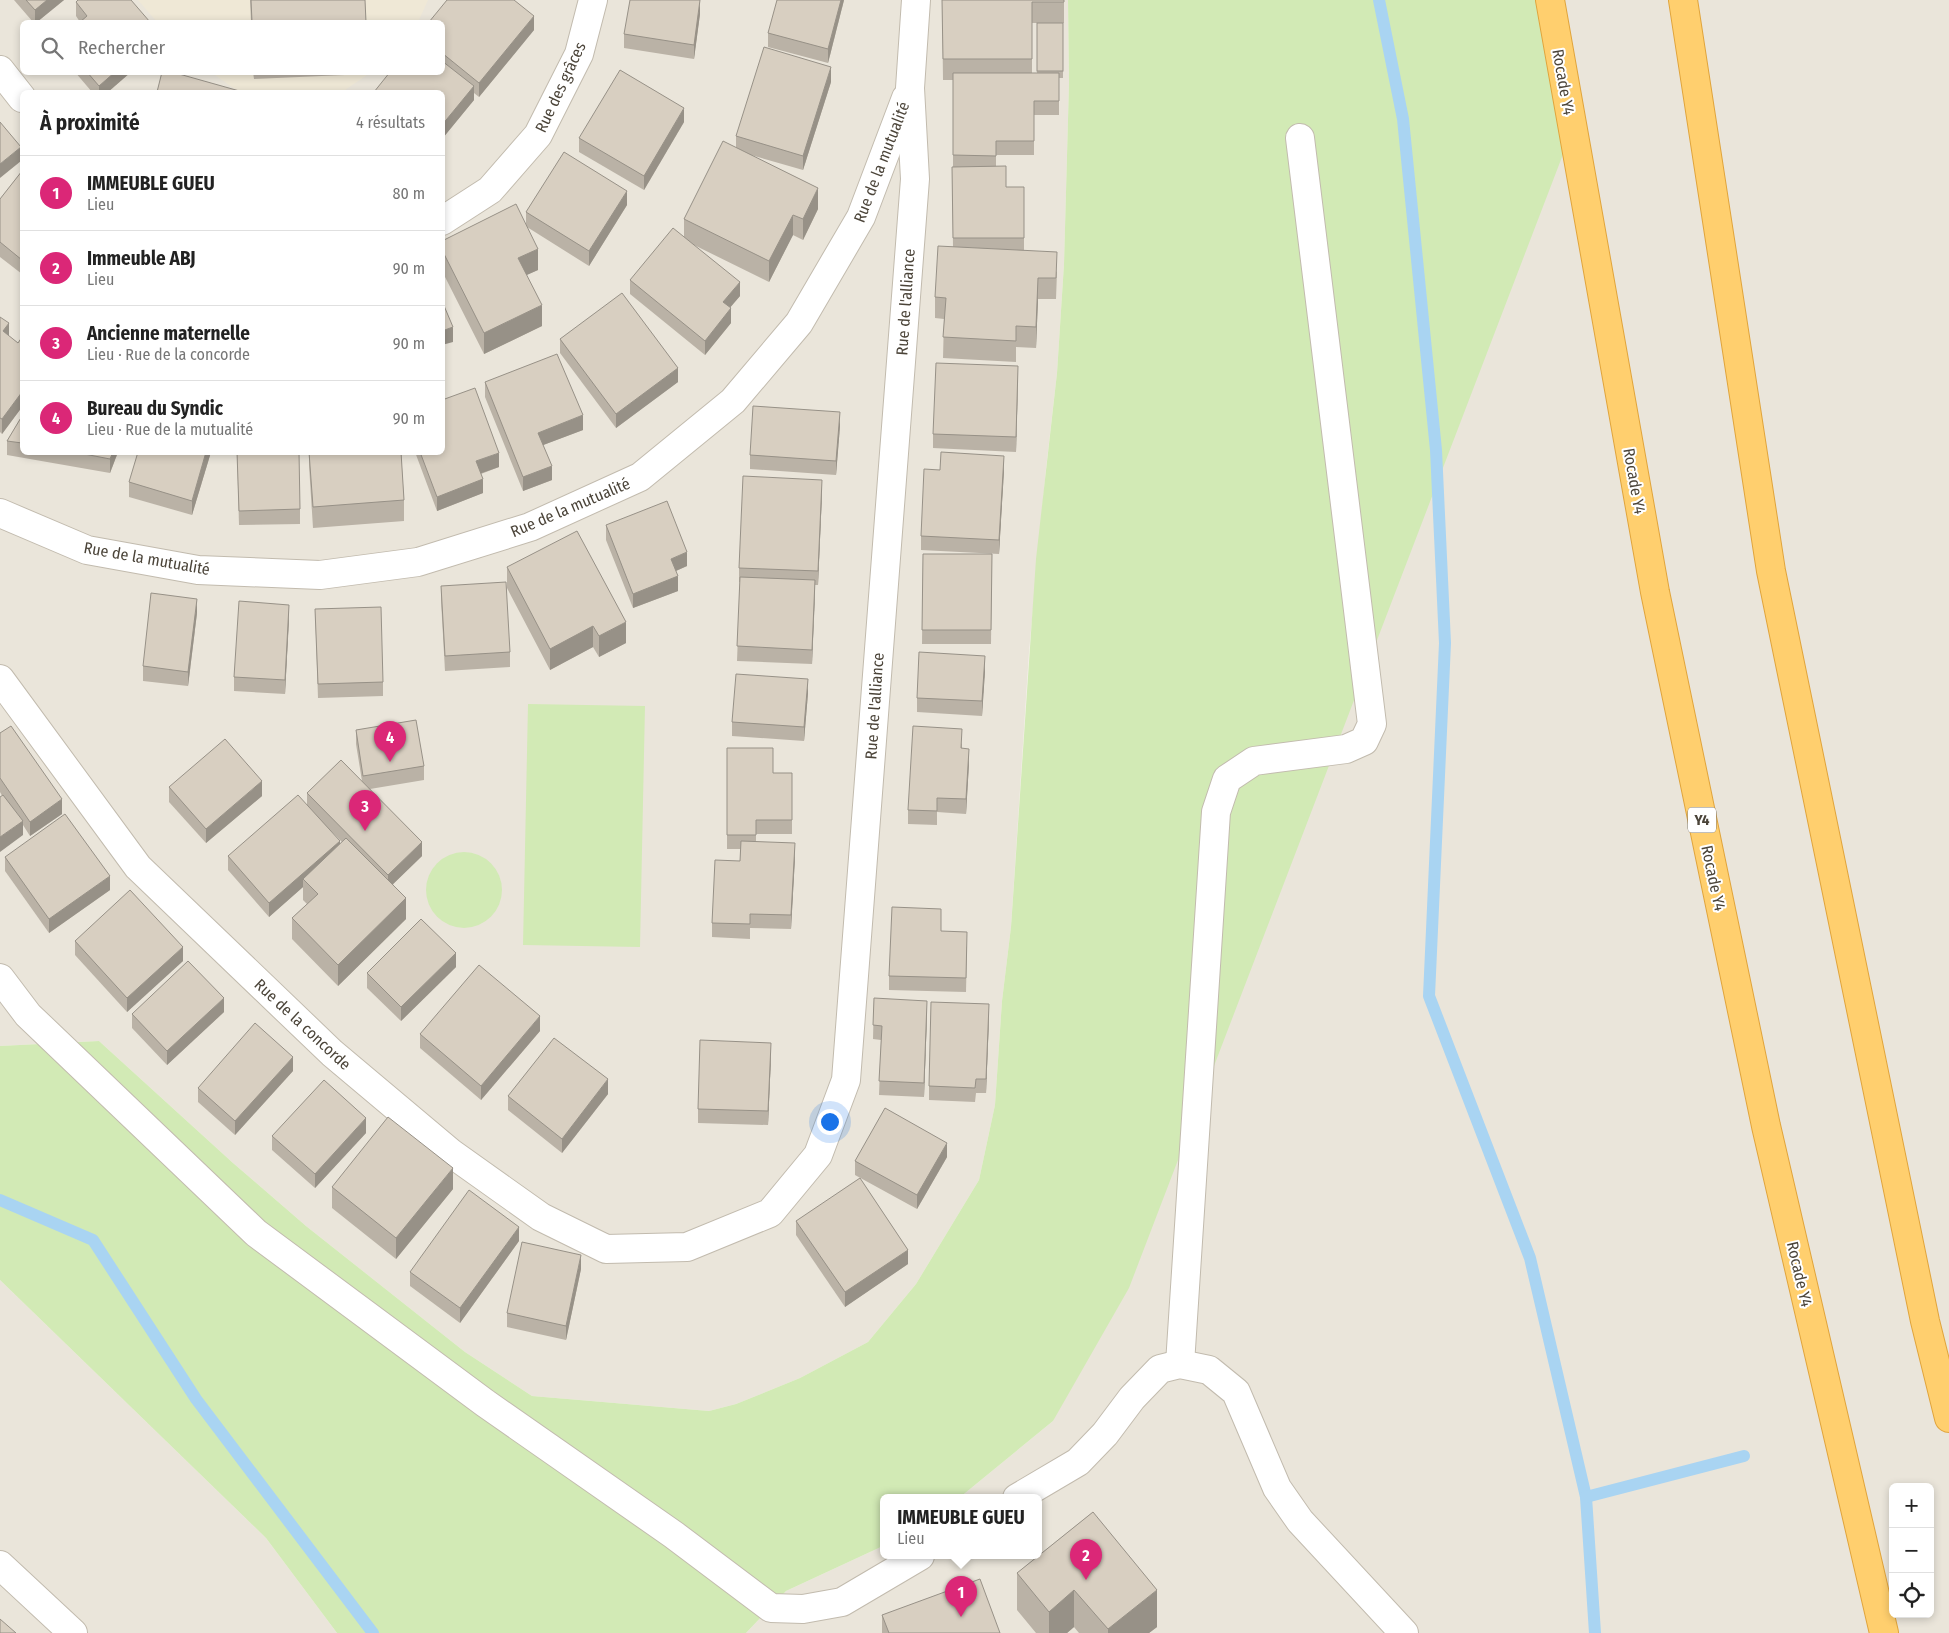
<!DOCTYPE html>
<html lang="fr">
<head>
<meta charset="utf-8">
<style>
  body { margin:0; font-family:"Fira Sans Condensed",sans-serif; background:#f6f6f6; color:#222 }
  .controls { position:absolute; right:15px; bottom:15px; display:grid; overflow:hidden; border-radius:8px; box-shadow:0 2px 8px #0003 }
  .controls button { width:45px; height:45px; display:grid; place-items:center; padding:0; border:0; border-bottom:1px solid #e0e0e0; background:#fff; color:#222; font:25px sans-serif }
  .you { position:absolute; left:829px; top:1121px; width:18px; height:18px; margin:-12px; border:4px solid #fff; border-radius:50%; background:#1a73e8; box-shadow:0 0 0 8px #1a73e833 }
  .badge { display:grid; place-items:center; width:32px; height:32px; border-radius:50%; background:#db2777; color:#fff; font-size:16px; font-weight:700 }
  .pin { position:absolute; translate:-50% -41px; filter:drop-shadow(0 1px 2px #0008) }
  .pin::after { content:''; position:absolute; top:26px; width:18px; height:15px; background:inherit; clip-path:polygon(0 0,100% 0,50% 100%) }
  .popup { position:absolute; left:880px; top:1494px; width:162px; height:65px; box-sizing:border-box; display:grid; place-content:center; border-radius:8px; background:#fff; filter:drop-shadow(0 1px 4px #0005); font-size:16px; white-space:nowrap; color:#767676 }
  .popup b { font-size:19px; color:#222 }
  .popup::after { content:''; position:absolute; left:50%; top:100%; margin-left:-10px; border:10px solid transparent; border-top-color:#fff }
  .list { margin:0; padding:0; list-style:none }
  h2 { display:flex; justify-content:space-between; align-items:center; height:65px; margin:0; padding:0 20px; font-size:21px }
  h2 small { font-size:16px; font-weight:400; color:#767676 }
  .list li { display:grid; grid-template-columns:32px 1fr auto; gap:15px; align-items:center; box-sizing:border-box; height:75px; padding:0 20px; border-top:1px solid #e0e0e0 }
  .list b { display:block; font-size:19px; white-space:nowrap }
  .list p { margin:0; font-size:16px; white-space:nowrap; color:#767676 }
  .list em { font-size:16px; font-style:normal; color:#767676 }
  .icon { flex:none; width:28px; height:28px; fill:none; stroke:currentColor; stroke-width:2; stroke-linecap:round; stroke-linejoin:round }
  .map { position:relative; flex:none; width:1949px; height:1633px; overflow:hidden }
  .search { position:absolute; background:#fff; box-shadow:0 2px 8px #0003; left:20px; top:20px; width:425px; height:55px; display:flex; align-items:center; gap:12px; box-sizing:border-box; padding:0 18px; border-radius:8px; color:#767676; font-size:19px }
  .panel { position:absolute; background:#fff; box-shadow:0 2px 8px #0003; left:20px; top:90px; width:425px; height:365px; border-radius:8px }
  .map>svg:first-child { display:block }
</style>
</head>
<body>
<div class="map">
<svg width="1949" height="1633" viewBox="0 0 1949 1633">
  <rect width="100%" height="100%" fill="#f6f3ec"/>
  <g fill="#eae5da" fill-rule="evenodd">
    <path d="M0 0H1068L1069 83 1064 264 1057 373 1046 469 1029 652 1011 927 1002 1001 995 1105 979 1180 916 1284 868 1342 800 1378 736 1404 709 1411 532 1396 465 1352 306 1226 233 1163 99 1041 0 1046ZM22 22H442V72H22ZM22 92H442V452H22Z"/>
    <path d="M1563 0H1949V1633H746L786 1591 883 1546 884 1556H1038V1498H959L1053 1421ZM1893 1487H1930V1614H1893Z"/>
    <polygon points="0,1280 266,1538 337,1633 0,1633"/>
  </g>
  <g fill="#efe8d6">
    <polygon points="138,0 428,0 418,22 157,22"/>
    <polygon points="212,73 370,73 342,92 239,92"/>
  </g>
  <g fill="#d2eab5">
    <polygon points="1068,0 1563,0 1575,123 1129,1288 1053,1421 959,1498 884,1498 883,1546 786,1591 746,1633 337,1633 266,1538 0,1280 0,1046 99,1041 233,1163 306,1226 465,1352 532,1396 709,1411 736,1404 800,1378 868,1342 916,1284 979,1180 995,1105 1002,1001 1011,927 1036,559 1057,373 1064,264 1069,83"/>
    <polygon points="528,704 645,706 640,947 523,945"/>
    <circle cx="464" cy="890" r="38"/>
  </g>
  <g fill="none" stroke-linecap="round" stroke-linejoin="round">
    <g stroke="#a9d4f2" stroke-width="12">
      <polyline points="1379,0 1403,119 1436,450 1445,643 1429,996 1530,1258 1586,1497 1595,1633"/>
      <polyline points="0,1200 93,1240 196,1399 373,1633"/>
      <polyline points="1586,1497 1744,1456"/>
    </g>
    <defs>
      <g id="street">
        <polyline points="0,70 22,98"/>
        <polyline points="442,221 490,190 538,135 579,54 593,0"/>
        <polyline points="0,513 87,550 198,570 320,575 418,562 530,527 640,477 733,401 799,323 861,217 906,98"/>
        <polyline points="0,679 138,867 332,1053 451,1153 541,1217 606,1249 687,1247 770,1213 818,1155 846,1080 915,179 910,88 916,0"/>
        <polyline points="0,978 28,1015 256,1233 485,1403 674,1535 771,1608 803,1609 842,1602 920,1556"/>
        <polyline points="1180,1364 1216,812 1227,779 1254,761 1346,749 1364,741 1372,724 1300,138"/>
        <polyline points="1017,1498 1078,1462 1105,1434 1132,1398 1160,1369 1180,1364 1209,1370 1236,1392 1277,1488 1300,1521 1404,1633"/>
        <polyline points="0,1565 73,1633"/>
      </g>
      <g id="highway">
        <polyline points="1550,0 1655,592 1766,1126 1884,1633"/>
        <polyline points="1683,0 1771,571 1925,1321 1949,1418"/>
      </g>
    </defs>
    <use href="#street" stroke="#c2bbae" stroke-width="30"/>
    <use href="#highway" stroke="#e0a43c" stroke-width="30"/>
    <use href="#street" stroke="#fff" stroke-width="28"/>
    <use href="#highway" stroke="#ffcf6e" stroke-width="28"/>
  </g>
  <g fill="#bab2a6" fill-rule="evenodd">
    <polygon points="14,0 64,0 37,22 33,22"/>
    <polygon points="250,0 365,0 366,22 251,22"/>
    <polygon points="844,0 828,63 768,47 768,33"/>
    <path d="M942 0H1064V23H1063V78H1059V115H1034V155H996V166L1006 187H1024V250L1057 272 1056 299H1038L1036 348 1016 347V362L943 358 944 319 935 318V297L953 247 952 167H953V80H943ZM1032 23H1037V73H1032Z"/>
    <polygon points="76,2 150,22 80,22 76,16"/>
    <polygon points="700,14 694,59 624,48 624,34"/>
    <polygon points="442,22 534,30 479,97 474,93 474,100 442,139"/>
    <polygon points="75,72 131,72 108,92 92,92"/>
    <polygon points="253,72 367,72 367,74 254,79"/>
    <polygon points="831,82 803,170 751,155 818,209 803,240 793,235 769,282 694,245 740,296 730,307 731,323 705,355 630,294 630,280 684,237 684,219 736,147 736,136"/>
    <polygon points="684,122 644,190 579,152 579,138"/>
    <polygon points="22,171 22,274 0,257 0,199"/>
    <polygon points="627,205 589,266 527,227 538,270 526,275 542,326 484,354 442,271 442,241 526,225 526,212"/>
    <polygon points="0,317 9,336 18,343 22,337 22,407 2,434 0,432"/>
    <polygon points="560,339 678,382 616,428 560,353"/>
    <polygon points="1018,380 1016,452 933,448 933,434"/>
    <polygon points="485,382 583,430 543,445 552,480 523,491 485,397"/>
    <polygon points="22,416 22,452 118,452 110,473 7,455 7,441"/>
    <polygon points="840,426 836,475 750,469 750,455"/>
    <polygon points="211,452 192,515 129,497 129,482"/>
    <polygon points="237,452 300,509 300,524 239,525"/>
    <polygon points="309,452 401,452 404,500 404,521 313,528 309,465"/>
    <polygon points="415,452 442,452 499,467 481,474 483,493 437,511"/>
    <polygon points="940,470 1004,470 999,554 921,550 921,536"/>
    <polygon points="822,494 818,585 815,585 812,664 737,661 740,582 739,582 739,568"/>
    <polygon points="606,525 687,566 676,571 678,591 633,608 606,540"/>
    <polygon points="923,554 992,554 991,644 922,644"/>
    <polygon points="507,567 626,643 599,657 593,647 550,670 507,588"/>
    <polygon points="441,586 510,652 510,667 445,671 441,600"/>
    <polygon points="315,609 383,682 383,696 318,698"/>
    <polygon points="197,613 188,686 143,681 143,666"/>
    <polygon points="289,619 285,694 234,691 234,677"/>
    <polygon points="985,671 982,716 917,712 917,698"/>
    <polygon points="808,693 804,741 732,736 732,722"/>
    <path d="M356 730 424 766V780L370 789 422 856 393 884 406 919 338 986 292 939V918L307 904 303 900V887L269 917 228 870V856L307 805V793L362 781 356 744ZM325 825 342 842 340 844Z"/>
    <polygon points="0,733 62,814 30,836 23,825 23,835 0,792"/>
    <polygon points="962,743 962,748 969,763 966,814 937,812 937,825 908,824 908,810"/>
    <polygon points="727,748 773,773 792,773 792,834 756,834 756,842 795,857 791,929 750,928 750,939 712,937 712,923 740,861 741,849 727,849"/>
    <polygon points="169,787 262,796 206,843 169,802"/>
    <polygon points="5,857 110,890 49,933 5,871"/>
    <polygon points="941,931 967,947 966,992 889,990 889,976"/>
    <polygon points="75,941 183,961 127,1012 75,955"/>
    <polygon points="456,967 401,1021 367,988 367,973"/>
    <polygon points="874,998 927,1015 924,1097 879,1095 881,1040 873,1039"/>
    <polygon points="224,1012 167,1065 132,1028 132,1014"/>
    <polygon points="989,1018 986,1093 976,1093 975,1102 929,1100 929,1086"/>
    <polygon points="540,1031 481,1100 420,1048 420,1034"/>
    <polygon points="771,1057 768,1125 698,1123 698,1109"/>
    <polygon points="293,1071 235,1135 198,1102 198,1088"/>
    <polygon points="608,1094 562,1153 508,1110 508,1096"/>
    <polygon points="366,1133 315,1188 272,1150 272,1136"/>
    <polygon points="947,1157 917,1209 855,1175 855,1161"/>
    <polygon points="332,1187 453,1189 396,1259 332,1208"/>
    <polygon points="796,1221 908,1264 845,1307 796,1235"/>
    <polygon points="519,1241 460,1323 410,1286 410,1272"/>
    <polygon points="581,1269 566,1340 507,1327 507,1313"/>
    <polygon points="1093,1512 1157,1627 1149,1633 1079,1633 1074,1627 1067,1633 1036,1633 1017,1610 1017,1573"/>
    <polygon points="882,1615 1000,1633 882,1633"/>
  </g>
  <g fill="#979187">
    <polygon points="47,0 64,0 37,22 35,22 35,10"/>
    <polygon points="700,0 700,14 694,59 694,45"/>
    <polygon points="841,0 844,0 828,63 828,49"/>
    <polygon points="534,16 534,30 479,97 479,83"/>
    <polygon points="831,67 831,82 803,170 803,156"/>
    <polygon points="115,72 131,72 108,92 99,92 99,86"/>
    <polygon points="474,86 474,100 442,139 442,125"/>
    <polygon points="684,108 684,122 644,190 644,176"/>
    <polygon points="21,147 21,161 0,178 0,164"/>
    <polygon points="818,188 818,209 803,240 803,219"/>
    <polygon points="627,191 627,205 589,266 589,251"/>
    <polygon points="793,215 793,235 769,282 769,261"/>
    <polygon points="538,249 538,270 518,279 518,258"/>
    <polygon points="1038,278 1038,299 1036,348 1036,327"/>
    <polygon points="740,282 740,296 723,316 723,302"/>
    <polygon points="542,305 542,326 484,354 484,333"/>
    <polygon points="731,308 731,323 705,355 705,341"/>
    <polygon points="9,323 9,337 3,331"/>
    <polygon points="453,327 453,342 442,345 442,331"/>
    <polygon points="1018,366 1018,380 1016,452 1016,437"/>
    <polygon points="678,368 678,382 616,428 616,414"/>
    <polygon points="22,392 22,407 2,434 2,419"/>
    <polygon points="840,412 840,426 836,475 836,461"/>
    <polygon points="583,415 583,430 538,447 538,433"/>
    <polygon points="113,452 118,452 110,473 110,459"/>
    <polygon points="206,452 211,452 192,515 192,501"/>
    <polygon points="499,453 499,467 476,475 476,461"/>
    <polygon points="1004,456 1004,470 999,554 999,540"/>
    <polygon points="552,466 552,480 523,491 523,477"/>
    <polygon points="483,479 483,493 437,511 437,497"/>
    <polygon points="822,480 822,494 818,585 818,571"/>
    <polygon points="687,552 687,566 671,573 671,559"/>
    <polygon points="678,576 678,591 633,608 633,594"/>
    <polygon points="815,580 815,595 812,664 812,650"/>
    <polygon points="197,599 197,613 188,686 188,672"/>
    <polygon points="289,605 289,619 285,694 285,680"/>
    <polygon points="626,622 626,643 599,657 599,636"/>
    <polygon points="593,626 593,647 550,670 550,649"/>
    <polygon points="985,656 985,671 982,716 982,701"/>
    <polygon points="808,679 808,693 804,741 804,727"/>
    <polygon points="969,749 969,763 966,814 966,799"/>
    <polygon points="262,781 262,796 206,843 206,829"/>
    <polygon points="62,799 62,814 30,836 30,822"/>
    <polygon points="23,821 23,835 0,852 0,837"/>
    <polygon points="340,841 340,855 303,879 303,887 269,917 269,903"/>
    <polygon points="422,842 422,856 388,889 388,875"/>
    <polygon points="795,843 795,857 791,929 791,915"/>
    <polygon points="110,876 110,890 49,933 49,919"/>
    <polygon points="406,898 406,919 338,986 338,965"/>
    <polygon points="183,947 183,961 127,1012 127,998"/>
    <polygon points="456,953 456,967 401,1021 401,1007"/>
    <polygon points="224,998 224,1012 167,1065 167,1051"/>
    <polygon points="927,1001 927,1015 924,1097 924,1083"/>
    <polygon points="989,1004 989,1018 986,1093 986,1079"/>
    <polygon points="540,1016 540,1031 481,1100 481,1086"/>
    <polygon points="771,1043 771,1057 768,1125 768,1111"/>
    <polygon points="293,1057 293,1071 235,1135 235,1121"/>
    <polygon points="608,1079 608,1094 562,1153 562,1139"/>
    <polygon points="366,1118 366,1133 315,1188 315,1174"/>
    <polygon points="947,1143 947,1157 917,1209 917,1195"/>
    <polygon points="453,1168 453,1189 396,1259 396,1238"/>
    <polygon points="519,1227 519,1241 460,1323 460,1308"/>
    <polygon points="908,1250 908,1264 845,1307 845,1292"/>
    <polygon points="581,1255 581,1269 566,1340 566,1326"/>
    <polygon points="1074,1590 1074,1627 1067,1633 1049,1633 1049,1612"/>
    <polygon points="1157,1590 1157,1627 1149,1633 1108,1633 1108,1629"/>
  </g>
  <g fill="#d8cfc1" stroke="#979187">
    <polygon points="26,0 47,0 35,10"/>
    <polygon points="78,0 131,0 150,22 80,22 87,16 76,2"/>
    <polygon points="251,0 365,0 366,22 252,22"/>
    <polygon points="447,0 514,0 534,16 479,83 442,53 442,22 429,22"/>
    <polygon points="630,0 700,0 694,45 624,34"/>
    <polygon points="777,0 841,0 828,49 768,33"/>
    <polygon points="942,0 1064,0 1064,2 1032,2 1032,59 943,59"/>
    <rect x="1037" y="23" width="26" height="48"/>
    <polygon points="764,47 831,67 803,156 736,136"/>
    <polygon points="442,61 474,86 442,125 442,92 374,92 390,72 442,72"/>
    <polygon points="620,70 684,108 644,176 579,138"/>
    <polygon points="87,72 115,72 99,86"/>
    <polygon points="162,72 172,72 243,92 157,92"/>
    <polygon points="953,73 1059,73 1059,101 1034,101 1034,141 996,141 996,156 953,155"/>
    <polygon points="0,122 21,147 0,164"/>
    <polygon points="723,141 818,188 803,219 793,215 769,261 684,219"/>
    <polygon points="564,152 627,191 589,251 526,212"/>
    <polygon points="1006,166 1006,187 1024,187 1024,238 953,238 952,167"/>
    <polygon points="22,171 22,260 0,242 0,199"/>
    <polygon points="516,204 538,249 518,258 542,305 484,333 442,250 442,241"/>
    <polygon points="673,228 740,282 723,302 731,308 705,341 630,280"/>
    <polygon points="938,246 1057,252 1056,278 1038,278 1036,327 1016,326 1016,341 943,337 946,298 935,297"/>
    <polygon points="622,293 678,368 616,414 560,339"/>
    <polygon points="442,301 453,327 442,331"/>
    <polygon points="0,317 9,323 3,331 18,343 22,337 22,392 2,419 0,418"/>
    <polygon points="557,354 583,415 538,433 552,466 523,477 485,382"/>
    <polygon points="936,363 1018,366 1016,437 933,434"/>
    <polygon points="475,388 499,453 476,461 483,479 437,497 420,452 442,452 442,400"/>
    <polygon points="753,406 840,412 836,461 750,455"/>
    <polygon points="22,416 22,443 7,441"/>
    <polygon points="74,452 113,452 110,459"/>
    <polygon points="138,452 206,452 192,501 129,482"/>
    <polygon points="237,452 299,452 300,509 239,511"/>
    <polygon points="309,452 401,452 404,500 313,507"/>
    <polygon points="941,452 1004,456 999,540 921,536 924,469 940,470"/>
    <polygon points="743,476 822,480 818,571 739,568"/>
    <polygon points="667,501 687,552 671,559 678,576 633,594 606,525"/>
    <polygon points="577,531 626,622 599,636 593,626 550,649 507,567"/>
    <polygon points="923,554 992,554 991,630 922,630"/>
    <polygon points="740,577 815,580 812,650 737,646"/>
    <polygon points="506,582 510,652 445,656 441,586"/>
    <polygon points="151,593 197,599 188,672 143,666"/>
    <polygon points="239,601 289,605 285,680 234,677"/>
    <polygon points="381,607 383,682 318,684 315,609"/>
    <polygon points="919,652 985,656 982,701 917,698"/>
    <polygon points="736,674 808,679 804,727 732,722"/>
    <polygon points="416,720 424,766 363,776 356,730"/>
    <polygon points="11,726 62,799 30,822 0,778 0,733"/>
    <polygon points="913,726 962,729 961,748 969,749 966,799 937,798 937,811 908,810"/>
    <polygon points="225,739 262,781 206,829 169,787"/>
    <polygon points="727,748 773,748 773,773 792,773 792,820 756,820 756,835 727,835"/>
    <polygon points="341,760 422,842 388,875 307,793"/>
    <polygon points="3,795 23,821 0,837 0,797"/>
    <polygon points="298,795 340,841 269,903 228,856"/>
    <polygon points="65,814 110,876 49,919 5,857"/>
    <polygon points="346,838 406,898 338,965 292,918 318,894 303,879"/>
    <polygon points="741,841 795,843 791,915 750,914 750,924 712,923 715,860 740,861"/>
    <polygon points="130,890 183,947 127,998 75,941"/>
    <polygon points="892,907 941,909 941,931 967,932 966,978 889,976"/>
    <polygon points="421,919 456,953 401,1007 367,973"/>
    <polygon points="188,961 224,998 167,1051 132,1014"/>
    <polygon points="479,965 540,1016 481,1086 420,1034"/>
    <polygon points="874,998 927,1001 924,1083 879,1081 882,1026 873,1025"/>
    <polygon points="931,1002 989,1004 986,1079 976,1079 975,1088 929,1086"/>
    <polygon points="255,1023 293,1057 235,1121 198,1088"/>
    <polygon points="554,1038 608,1079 562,1139 508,1096"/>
    <polygon points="700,1040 771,1043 768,1111 698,1109"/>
    <polygon points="324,1080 366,1118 315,1174 272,1136"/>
    <polygon points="885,1108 947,1143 917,1195 855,1161"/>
    <polygon points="388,1117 453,1168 396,1238 332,1187"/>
    <polygon points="860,1178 908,1250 845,1292 796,1221"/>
    <polygon points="469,1190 519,1227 460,1308 410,1272"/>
    <polygon points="522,1242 581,1255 566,1326 507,1313"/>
    <polygon points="1093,1512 1157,1590 1108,1629 1074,1590 1049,1612 1017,1573"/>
    <polygon points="980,1579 1000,1633 889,1633 882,1615"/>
    <polygon points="0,1619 16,1633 0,1633"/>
  </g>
  <g text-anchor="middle" stroke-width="4" stroke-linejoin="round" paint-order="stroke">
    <rect fill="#fff" stroke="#817c74" stroke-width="1" x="1688" y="807.5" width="28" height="25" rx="4"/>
    <g font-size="15" font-weight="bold" fill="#4b4439">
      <text x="1702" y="825">Y4</text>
    </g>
    <g font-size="16" fill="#4b4439" stroke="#fff">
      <text transform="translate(1564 82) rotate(80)" y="6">Rocade Y4</text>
      <text transform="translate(560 87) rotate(-65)" y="6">Rue des grâces</text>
      <text transform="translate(881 162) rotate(-69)" y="6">Rue de la mutualité</text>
      <text transform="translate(905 302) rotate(-86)" y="6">Rue de l'alliance</text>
      <text transform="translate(1635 481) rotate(80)" y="6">Rocade Y4</text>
      <text transform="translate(570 507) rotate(-23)" y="6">Rue de la mutualité</text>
      <text transform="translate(147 558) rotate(10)" y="6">Rue de la mutualité</text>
      <text transform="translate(874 706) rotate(-86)" y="6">Rue de l'alliance</text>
      <text transform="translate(1714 878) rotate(78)" y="6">Rocade Y4</text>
      <text transform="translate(303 1024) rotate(43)" y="6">Rue de la concorde</text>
      <text transform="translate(1800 1274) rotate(77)" y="6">Rocade Y4</text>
    </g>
  </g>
</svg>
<div class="controls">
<button>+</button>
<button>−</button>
<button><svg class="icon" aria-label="locate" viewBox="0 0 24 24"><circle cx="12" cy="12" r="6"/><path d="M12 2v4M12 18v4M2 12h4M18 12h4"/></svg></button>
</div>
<div class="you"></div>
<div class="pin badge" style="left:961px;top:1617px">1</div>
<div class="popup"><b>IMMEUBLE GUEU</b>Lieu</div>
<div class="pin badge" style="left:1086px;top:1580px">2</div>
<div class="pin badge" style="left:365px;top:831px">3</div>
<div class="pin badge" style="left:390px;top:762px">4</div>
<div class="search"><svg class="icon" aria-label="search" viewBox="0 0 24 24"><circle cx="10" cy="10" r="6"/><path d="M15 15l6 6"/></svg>Rechercher</div>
<section class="panel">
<h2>À proximité<small>4 résultats</small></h2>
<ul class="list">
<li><span class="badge">1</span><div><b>IMMEUBLE GUEU</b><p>Lieu</p></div><em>80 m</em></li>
<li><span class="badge">2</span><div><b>Immeuble ABJ</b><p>Lieu</p></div><em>90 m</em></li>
<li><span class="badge">3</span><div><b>Ancienne maternelle</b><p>Lieu · Rue de la concorde</p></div><em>90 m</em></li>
<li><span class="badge">4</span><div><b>Bureau du Syndic</b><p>Lieu · Rue de la mutualité</p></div><em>90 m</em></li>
</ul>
</section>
</div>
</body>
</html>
